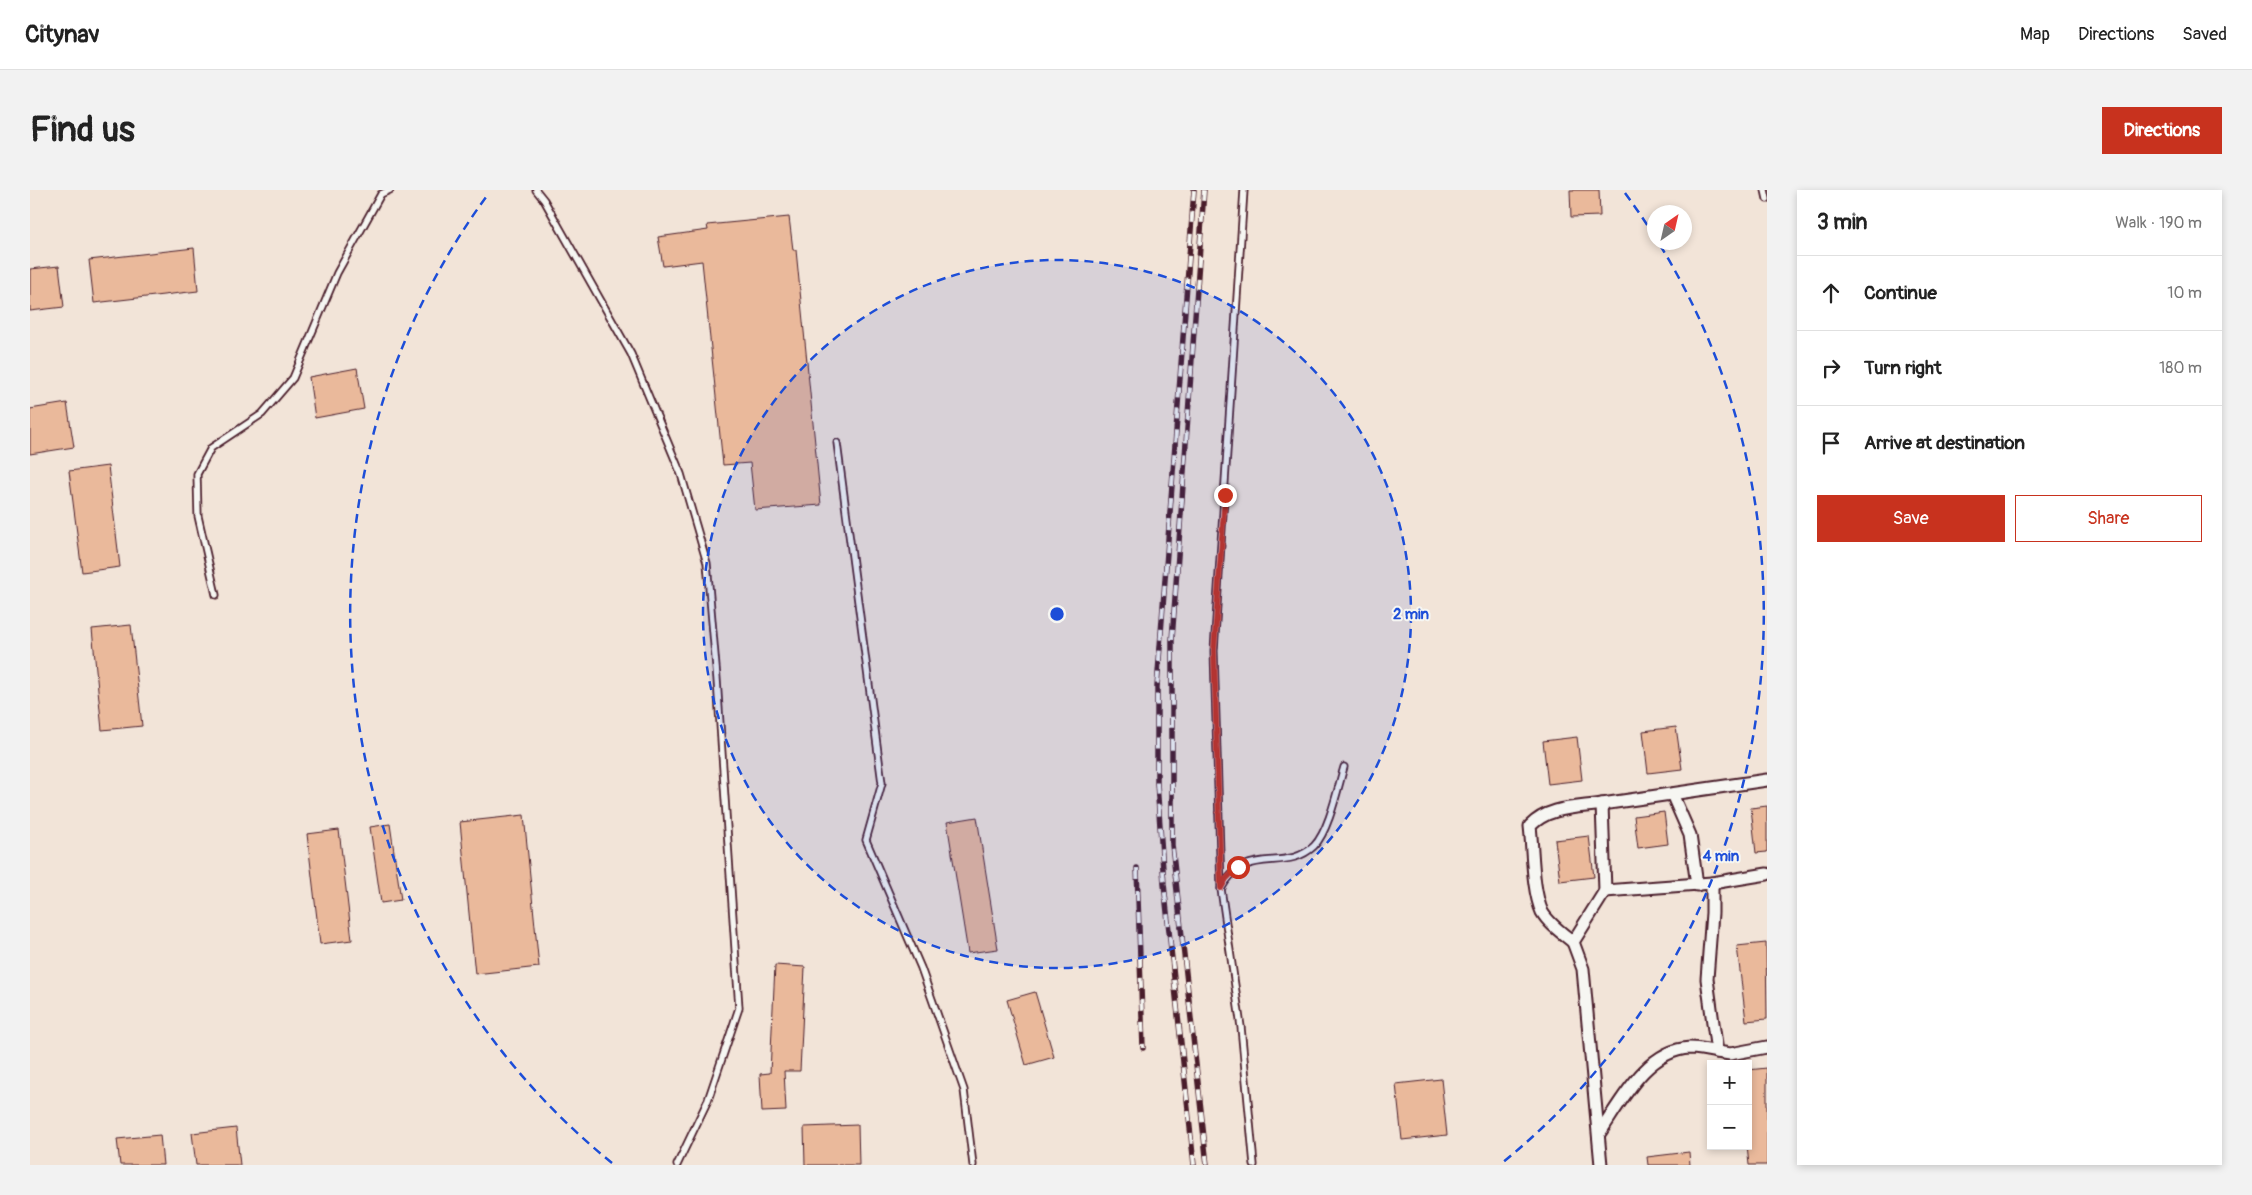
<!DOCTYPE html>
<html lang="en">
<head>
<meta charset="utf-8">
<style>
  body { margin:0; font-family:Pangolin,sans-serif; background:#f2f2f2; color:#222 }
  .controls { position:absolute; right:15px; bottom:15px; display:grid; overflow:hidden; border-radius:0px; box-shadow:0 2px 8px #0003 }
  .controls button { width:45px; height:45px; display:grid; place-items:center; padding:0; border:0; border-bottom:1px solid #e0e0e0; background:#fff; color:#222; font:25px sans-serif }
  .compass { position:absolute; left:1617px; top:15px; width:45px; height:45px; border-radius:50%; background:#fff; box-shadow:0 2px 8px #0003; rotate:34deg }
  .stop { position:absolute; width:15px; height:15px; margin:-11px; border:4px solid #c8321e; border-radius:50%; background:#fff }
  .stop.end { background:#c8321e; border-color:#fff; box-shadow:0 1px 5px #0008 }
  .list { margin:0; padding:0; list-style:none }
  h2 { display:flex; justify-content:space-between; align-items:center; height:65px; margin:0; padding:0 20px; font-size:21px }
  h2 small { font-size:16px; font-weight:400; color:#767676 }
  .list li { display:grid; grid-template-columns:32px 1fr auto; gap:15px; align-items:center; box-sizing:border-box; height:75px; padding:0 20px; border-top:1px solid #e0e0e0 }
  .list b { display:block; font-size:19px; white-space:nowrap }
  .list em { font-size:16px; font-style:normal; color:#767676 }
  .actions { display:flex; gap:10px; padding:15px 20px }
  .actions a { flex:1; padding:11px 0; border:1px solid #c8321e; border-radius:0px; text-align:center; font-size:18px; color:#c8321e }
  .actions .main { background:#c8321e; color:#fff }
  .icon { flex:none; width:28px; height:28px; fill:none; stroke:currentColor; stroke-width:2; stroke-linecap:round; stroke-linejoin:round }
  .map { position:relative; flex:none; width:1737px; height:975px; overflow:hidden; border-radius:0px }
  header { display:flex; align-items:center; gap:30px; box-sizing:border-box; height:70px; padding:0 25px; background:#fff; border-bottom:1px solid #e0e0e0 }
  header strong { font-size:24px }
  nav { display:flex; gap:28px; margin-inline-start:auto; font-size:18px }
  .intro { display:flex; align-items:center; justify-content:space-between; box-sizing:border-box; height:120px; padding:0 30px }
  h1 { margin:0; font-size:35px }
  .button { padding:12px 22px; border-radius:0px; background:#c8321e; color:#fff; font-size:18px; font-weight:700 }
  main { display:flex; gap:30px; padding:0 30px }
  aside { flex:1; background:#fff; border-radius:0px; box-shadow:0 2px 8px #0003 }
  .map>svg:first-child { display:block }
</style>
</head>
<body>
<header>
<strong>Citynav</strong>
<nav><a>Map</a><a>Directions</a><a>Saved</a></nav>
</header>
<div class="intro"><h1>Find us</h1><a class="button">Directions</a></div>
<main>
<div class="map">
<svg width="1737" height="975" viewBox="0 0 1737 975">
  <rect width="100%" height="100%" fill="#f2e4d8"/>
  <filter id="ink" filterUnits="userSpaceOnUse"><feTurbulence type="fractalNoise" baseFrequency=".02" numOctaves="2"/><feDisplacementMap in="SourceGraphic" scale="10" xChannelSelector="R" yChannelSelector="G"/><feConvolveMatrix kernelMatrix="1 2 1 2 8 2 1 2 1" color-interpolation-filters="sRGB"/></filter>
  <g filter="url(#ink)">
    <g fill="#eab99b" stroke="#4a1f2b">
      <polygon points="1540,0 1569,0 1570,26 1541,27"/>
      <polygon points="759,27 763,60 766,60 791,315 725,320 720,273 693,275 672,71 633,76 628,47 678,40 677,35"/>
      <polygon points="164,58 168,101 64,113 59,70"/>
      <polygon points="29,76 34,117 0,121 0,79"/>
      <polygon points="327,178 334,219 285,228 279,187"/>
      <polygon points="37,213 44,257 0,264 0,219"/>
      <polygon points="78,276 90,377 52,382 39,281"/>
      <polygon points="101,435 112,536 72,540 62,439"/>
      <polygon points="1646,537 1652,579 1618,583 1613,541"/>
      <polygon points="1547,547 1552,590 1518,594 1513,551"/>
      <polygon points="1737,616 1737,662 1726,663 1721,618"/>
      <polygon points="1634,622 1638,654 1608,658 1604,626"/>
      <polygon points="494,625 509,777 445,784 430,632"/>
      <polygon points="947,627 968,759 938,763 917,632"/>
      <polygon points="360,634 371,710 351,713 340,637"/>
      <polygon points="309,640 322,750 290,754 277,644"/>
      <polygon points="1559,646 1564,687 1530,691 1525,650"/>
      <polygon points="1736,753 1737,829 1716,831 1707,756"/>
      <polygon points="745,775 775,777 770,881 754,881 756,921 732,922 730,884 740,883"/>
      <polygon points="1005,802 1024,867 996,875 977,810"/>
      <polygon points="1737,878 1737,975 1719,975 1717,956 1718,880"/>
      <polygon points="1411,889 1417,945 1372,950 1366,894"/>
      <polygon points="828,935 829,975 775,975 774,937"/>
      <polygon points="206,938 210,975 166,975 162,943"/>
      <polygon points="130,945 133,975 90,975 87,949"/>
      <polygon points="1659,962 1660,975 1618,975 1617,967"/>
    </g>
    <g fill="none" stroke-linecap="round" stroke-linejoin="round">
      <defs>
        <g id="service">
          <polyline points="506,0 514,10 601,164 651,284 677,373 687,489 709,818 678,910 647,975"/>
          <polyline points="1735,0 1737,9"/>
          <polyline points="807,253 852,593 836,650 891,778 934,900 943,975"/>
          <polyline points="186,405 168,326 167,284 181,258 232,224 263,188 307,83 351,4 360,0"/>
          <polyline points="1191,699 1184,461 1214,0"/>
          <path d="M1224 975 1211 837 1191 699C1216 653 1255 684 1284 656 1299 641 1308 597 1314 577"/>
        </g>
        <g id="minor">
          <polyline points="1642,604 1660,645 1667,695"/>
          <polyline points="1572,614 1737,590"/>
          <polyline points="1682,693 1737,684"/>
          <path d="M1543 752C1532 743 1519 734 1512 722 1502 699 1503 661 1500 636 1519 616 1547 618 1572 614L1575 701"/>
          <path d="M1569 944C1591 912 1616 860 1660 858 1669 858 1678 860 1687 862"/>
          <polyline points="1571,975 1553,779 1543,752 1575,701 1682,693 1682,723 1677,789 1687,862 1700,864 1737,857"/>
        </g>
      </defs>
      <use href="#service" stroke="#4a1f2b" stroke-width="9"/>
      <use href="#minor" stroke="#4a1f2b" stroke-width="15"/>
      <use href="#service" stroke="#f6f6f2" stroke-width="5.5"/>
      <use href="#minor" stroke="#f6f6f2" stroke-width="11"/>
      <defs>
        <g id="rail">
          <polyline points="1164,0 1127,497 1127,593 1134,694 1164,975"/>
          <polyline points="1174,0 1142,450 1142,655 1177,975"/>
          <polyline points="1107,678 1113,858"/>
        </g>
      </defs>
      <use href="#rail" stroke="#4a1f2b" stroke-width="5.5"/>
      <use href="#rail" stroke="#f6f6f2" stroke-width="4" stroke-dasharray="11" stroke-linecap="butt"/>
    </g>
  </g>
  <g fill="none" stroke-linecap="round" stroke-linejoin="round" filter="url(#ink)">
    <polyline stroke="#c8321e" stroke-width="6" points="1195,305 1184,461 1191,698 1196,689 1208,677"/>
  </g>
  <circle cx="1027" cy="424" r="354" fill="#1d4ed8" fill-opacity=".12"/>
  <g fill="none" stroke="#1d4ed8" stroke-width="2.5" stroke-dasharray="9 6">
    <circle cx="1027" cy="424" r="354"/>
    <path d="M582 973A707 707 0 0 1 459 3M1595 3A707 707 0 0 1 1623 44M1630 55A707 707 0 0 1 1472 973"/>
  </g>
  <circle cx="1027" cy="424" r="8" fill="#1d4ed8" stroke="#f6f6f2" stroke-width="2.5"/>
  <g font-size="15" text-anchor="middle" font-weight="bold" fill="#1d4ed8" stroke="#f6f6f2" stroke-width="4" stroke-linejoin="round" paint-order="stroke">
    <text x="1381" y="429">2 min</text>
    <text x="1691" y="671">4 min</text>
  </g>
</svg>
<div class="controls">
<button>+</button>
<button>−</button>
</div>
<svg class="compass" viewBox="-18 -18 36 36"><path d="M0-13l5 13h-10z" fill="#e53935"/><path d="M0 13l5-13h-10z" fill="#767676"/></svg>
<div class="stop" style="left:1208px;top:677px"></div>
<div class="stop end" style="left:1195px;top:305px"></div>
</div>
<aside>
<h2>3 min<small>Walk · 190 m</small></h2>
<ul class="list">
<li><svg class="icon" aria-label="ahead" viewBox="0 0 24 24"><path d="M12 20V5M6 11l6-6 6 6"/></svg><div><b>Continue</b></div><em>10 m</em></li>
<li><svg class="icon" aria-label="right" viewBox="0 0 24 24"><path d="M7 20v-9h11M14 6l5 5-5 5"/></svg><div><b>Turn right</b></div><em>180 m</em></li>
<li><svg class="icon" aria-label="arrive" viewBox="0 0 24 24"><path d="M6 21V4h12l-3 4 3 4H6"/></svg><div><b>Arrive at destination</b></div></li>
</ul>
<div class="actions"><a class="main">Save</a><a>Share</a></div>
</aside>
</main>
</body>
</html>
